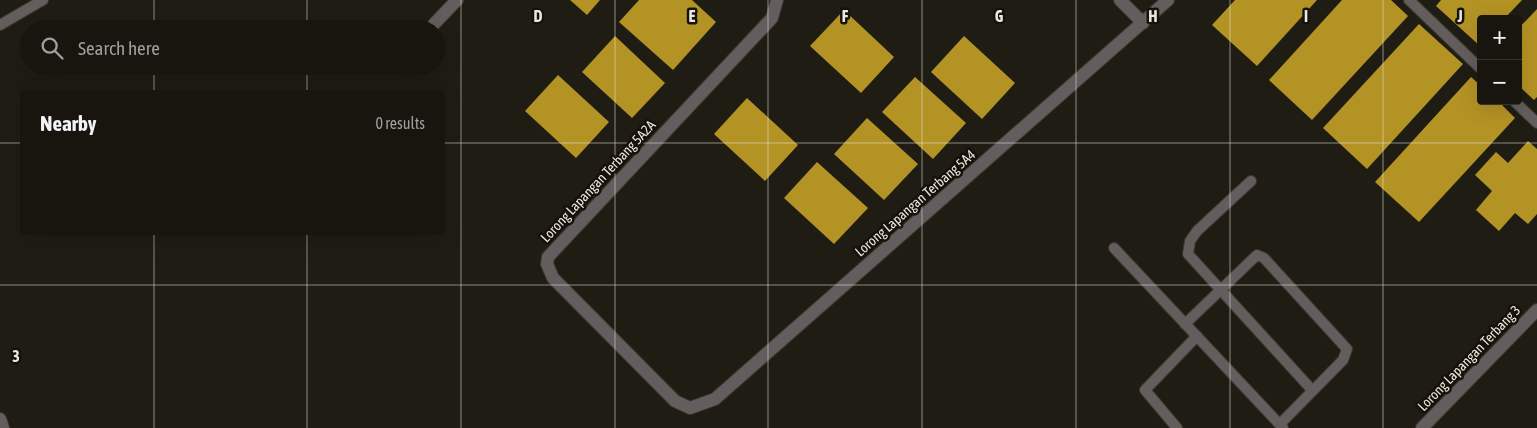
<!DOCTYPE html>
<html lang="en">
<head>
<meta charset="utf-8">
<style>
  body { margin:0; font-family:"Asap Condensed",sans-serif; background:#24221c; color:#f1f3f6 }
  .controls { position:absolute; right:15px; top:15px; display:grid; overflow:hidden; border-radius:5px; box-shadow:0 5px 20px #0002 }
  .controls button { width:45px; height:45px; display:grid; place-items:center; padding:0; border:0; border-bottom:1px solid #36342e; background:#17150e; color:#f1f3f6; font:25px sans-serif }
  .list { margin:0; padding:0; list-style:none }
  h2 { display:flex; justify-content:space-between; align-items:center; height:65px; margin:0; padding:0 20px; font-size:21px }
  h2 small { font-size:16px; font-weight:400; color:#9e9f9e }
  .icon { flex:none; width:28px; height:28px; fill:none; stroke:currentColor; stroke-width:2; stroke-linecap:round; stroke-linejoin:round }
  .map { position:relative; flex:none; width:1537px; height:428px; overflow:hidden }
  .search { position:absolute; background:#17150e; box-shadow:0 5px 20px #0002; left:20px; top:20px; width:425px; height:55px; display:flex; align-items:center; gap:12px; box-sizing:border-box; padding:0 18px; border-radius:28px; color:#9e9f9e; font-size:19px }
  .panel { position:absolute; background:#17150e; box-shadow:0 5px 20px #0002; left:20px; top:90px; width:425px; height:145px; border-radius:5px }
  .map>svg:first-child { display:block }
</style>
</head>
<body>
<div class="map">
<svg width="1537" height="428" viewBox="0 0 1537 428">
  <rect width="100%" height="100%" fill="#1f1c13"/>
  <g fill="#b49325">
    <polygon points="570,0 600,0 587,15"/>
    <polygon points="639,0 692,0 716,22 673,70 619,22"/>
    <polygon points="1235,0 1317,0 1257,66 1212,25"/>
    <polygon points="1342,0 1391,0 1408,16 1312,120 1269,80"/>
    <polygon points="1441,0 1522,0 1504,19 1481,19 1480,46 1436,6"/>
    <polygon points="1537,9 1537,97 1534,100 1518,85 1518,29"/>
    <polygon points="844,10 894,57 861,93 810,46"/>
    <polygon points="1419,24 1463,64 1367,169 1323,128"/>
    <polygon points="615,36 665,83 632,118 582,72"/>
    <polygon points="964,36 1015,83 982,119 931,72"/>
    <polygon points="558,75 609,122 576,158 525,111"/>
    <polygon points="915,77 966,123 933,159 882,112"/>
    <polygon points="1471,77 1481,86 1481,101 1498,101 1515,118 1419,222 1375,182"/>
    <polygon points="747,98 798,145 765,181 714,134"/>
    <polygon points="867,118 918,164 884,200 834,154"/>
    <polygon points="1528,141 1537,149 1537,214 1528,224 1515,213 1499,231 1476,210 1492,191 1475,175 1496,152 1508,163"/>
    <polygon points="817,162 868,208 834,244 784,198"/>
  </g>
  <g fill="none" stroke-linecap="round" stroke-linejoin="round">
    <defs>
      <g id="service">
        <polyline points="1409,0 1481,69"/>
        <polyline points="0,25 43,0"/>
        <polyline points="1514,101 1537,123"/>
        <polyline points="1251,181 1197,231 1190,241 1188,254 1312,390"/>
        <polyline points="1114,248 1283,428"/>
        <polyline points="1185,324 1257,255 1264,258 1347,349 1343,360 1280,424"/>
        <polyline points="1177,428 1145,390 1197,336"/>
      </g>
      <g id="minor">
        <polyline points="777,0 772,18 548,257 547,264 553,278 675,401 690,408 715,399 1168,0"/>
        <polyline points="1120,0 1143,23"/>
        <polyline points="434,24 457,0"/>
        <polyline points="0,419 3,428"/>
        <polyline points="1422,428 1537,310"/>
      </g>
    </defs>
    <use href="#service" stroke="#3b3930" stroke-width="12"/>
    <use href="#minor" stroke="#3b3930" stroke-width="14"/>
    <use href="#service" stroke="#635d5d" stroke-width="10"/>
    <use href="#minor" stroke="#635d5d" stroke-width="12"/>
  </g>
  <path fill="none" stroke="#eae8e2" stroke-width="1" stroke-opacity="0.55" d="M154 0V29M307 0V29M461 0V428M615 0V428M768 0V428M922 0V428M1076 0V428M1230 0V428M1383 0V428M154 66V92M307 66V92M0 143H22M442 143H1537M154 232V428M307 232V428M0 285H1537"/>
  <g text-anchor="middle" stroke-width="5" stroke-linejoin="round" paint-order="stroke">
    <g font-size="14" fill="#eae8e2" stroke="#16120a">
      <text transform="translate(598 181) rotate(-47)" y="5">Lorong Lapangan Terbang 5A2A</text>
      <text transform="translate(915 203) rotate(-41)" y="5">Lorong Lapangan Terbang 5A4</text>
      <text transform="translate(1469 358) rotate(-46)" y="5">Lorong Lapangan Terbang 3</text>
    </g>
  </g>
  <g font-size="16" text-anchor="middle" font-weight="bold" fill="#eae8e2" stroke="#16120a" stroke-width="5" stroke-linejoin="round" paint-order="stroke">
    <text x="538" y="22">D</text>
    <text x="692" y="22">E</text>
    <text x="845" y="22">F</text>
    <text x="999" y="22">G</text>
    <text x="1153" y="22">H</text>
    <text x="1306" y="22">I</text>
    <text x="1460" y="22">J</text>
    <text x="16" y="362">3</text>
  </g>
</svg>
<div class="controls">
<button>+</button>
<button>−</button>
</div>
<div class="search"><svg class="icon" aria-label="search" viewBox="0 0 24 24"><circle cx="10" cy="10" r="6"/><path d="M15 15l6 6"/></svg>Search here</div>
<section class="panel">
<h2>Nearby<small>0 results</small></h2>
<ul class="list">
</ul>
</section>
</div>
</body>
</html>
